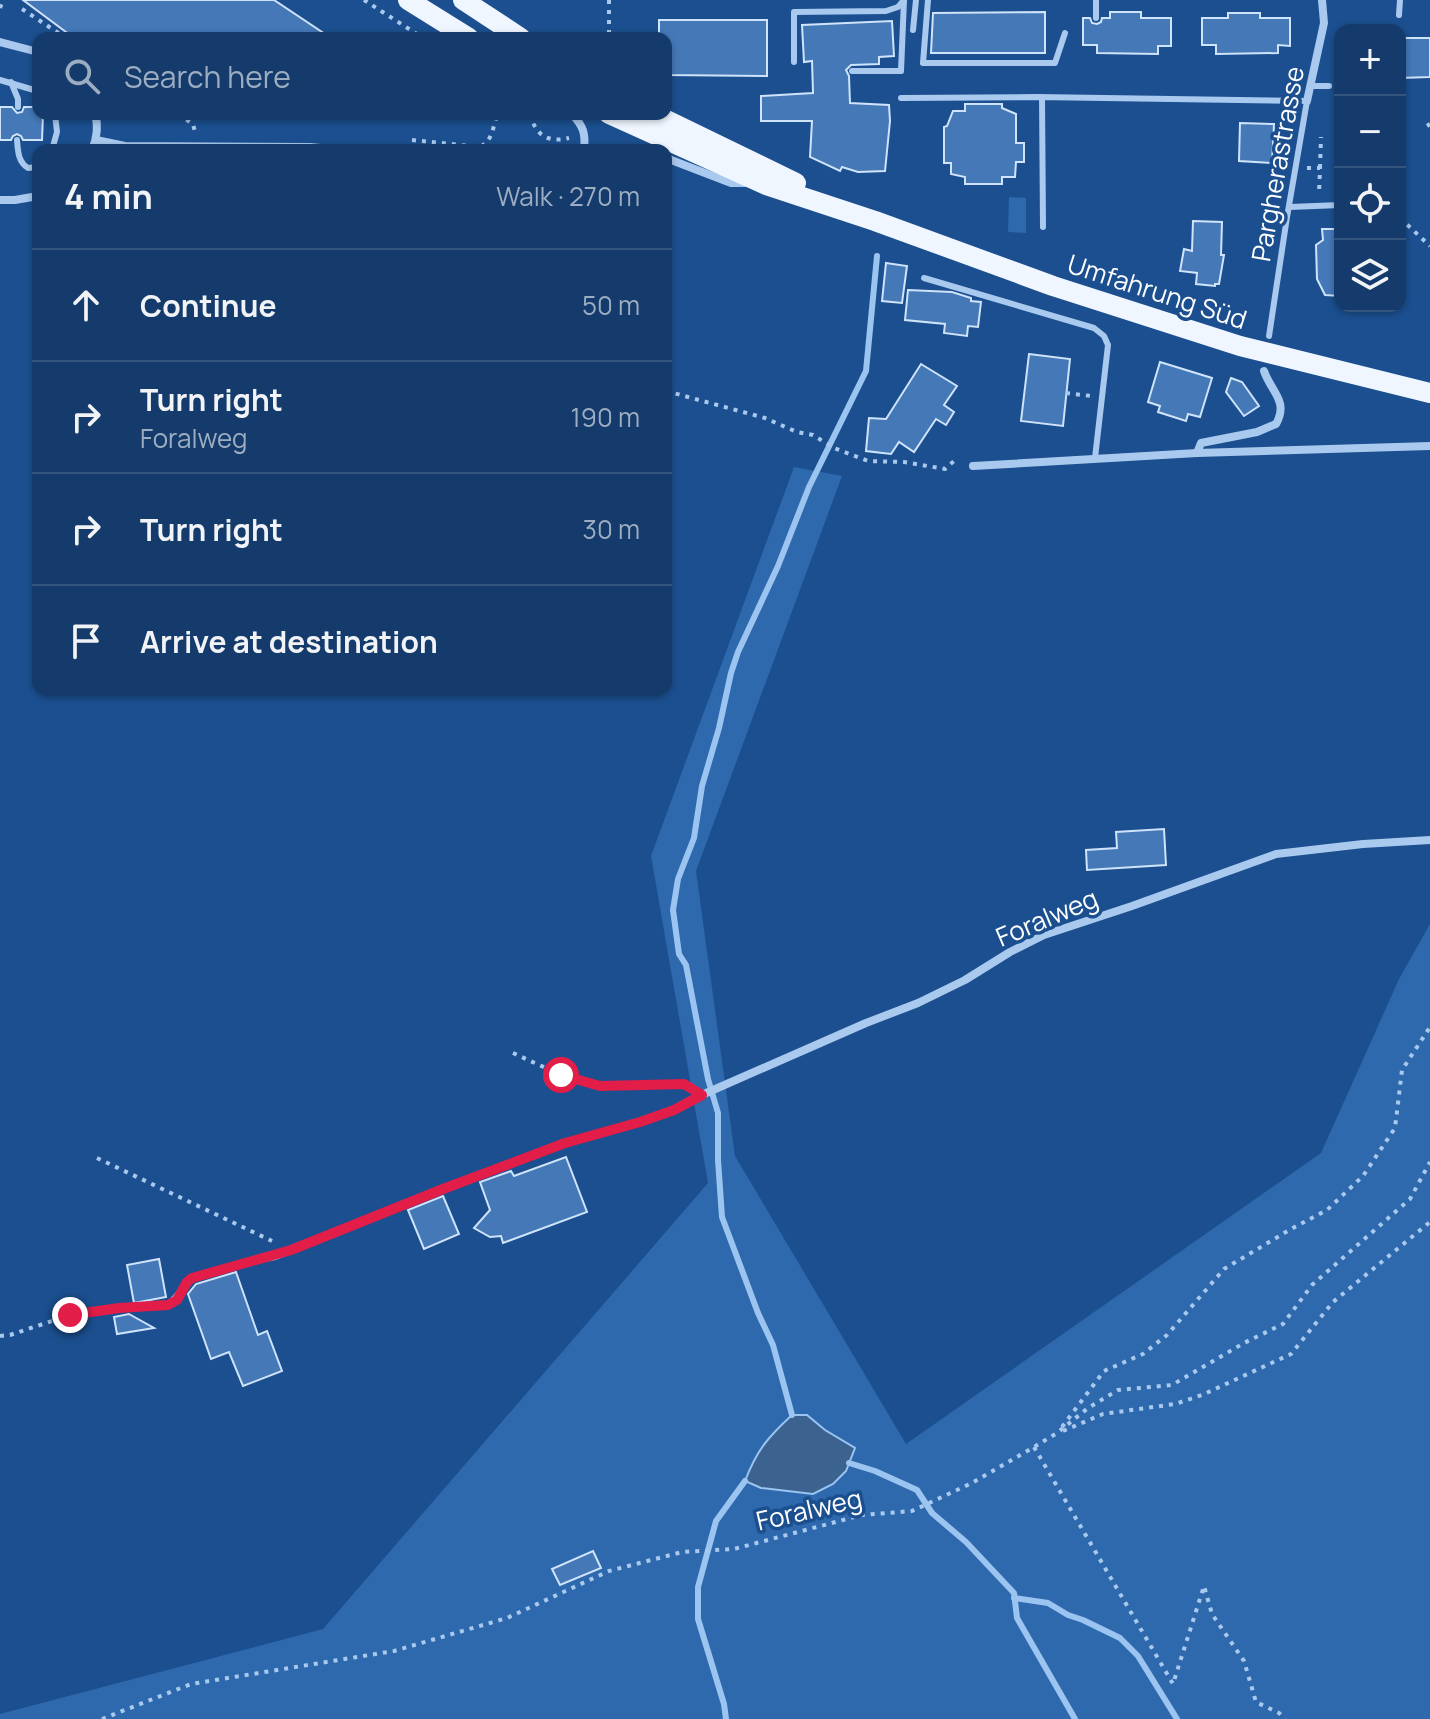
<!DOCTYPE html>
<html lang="en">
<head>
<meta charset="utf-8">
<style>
  body { margin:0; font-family:Manrope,sans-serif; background:#214673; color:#f1f3f6 }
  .controls { position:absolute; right:24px; top:24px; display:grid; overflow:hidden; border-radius:16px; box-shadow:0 2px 6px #0004 }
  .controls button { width:72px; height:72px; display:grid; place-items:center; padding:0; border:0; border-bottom:2px solid #33557e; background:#143b6b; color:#f1f3f6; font:40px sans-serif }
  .stop { position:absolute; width:24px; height:24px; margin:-18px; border:6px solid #e11d48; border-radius:50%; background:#fff }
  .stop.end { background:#e11d48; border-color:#fff; box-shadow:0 2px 8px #0008 }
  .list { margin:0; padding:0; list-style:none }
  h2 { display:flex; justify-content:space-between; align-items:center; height:104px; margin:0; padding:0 32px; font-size:34px }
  h2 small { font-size:26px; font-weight:400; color:#9dadc1 }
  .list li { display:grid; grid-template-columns:52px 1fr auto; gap:24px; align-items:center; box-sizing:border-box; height:112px; padding:0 32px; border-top:2px solid #33557e }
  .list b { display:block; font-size:30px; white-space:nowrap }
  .list p { margin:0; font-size:26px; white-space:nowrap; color:#9dadc1 }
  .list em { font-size:26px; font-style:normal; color:#9dadc1 }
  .icon { flex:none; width:44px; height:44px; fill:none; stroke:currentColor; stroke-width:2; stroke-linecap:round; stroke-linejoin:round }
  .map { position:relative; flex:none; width:1430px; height:1719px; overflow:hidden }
  .search { position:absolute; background:#143b6b; box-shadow:0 2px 6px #0004; left:32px; top:32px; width:640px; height:88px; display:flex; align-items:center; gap:20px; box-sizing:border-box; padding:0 28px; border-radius:16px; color:#9dadc1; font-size:30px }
  .panel { position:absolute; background:#143b6b; box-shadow:0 2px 6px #0004; left:32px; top:144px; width:640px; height:552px; border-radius:16px }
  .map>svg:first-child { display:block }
</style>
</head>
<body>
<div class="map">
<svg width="1430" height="1719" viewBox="0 0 1430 1719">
  <rect width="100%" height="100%" fill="#1b4f8f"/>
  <g fill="#2e69ad">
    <polygon points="1009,197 1026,198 1026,233 1008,232"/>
    <polygon points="794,467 842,476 696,871 735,1156 906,1444 1321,1153 1399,979 1430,924 1430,1719 0,1719 0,1714 323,1629 708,1183 651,856"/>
  </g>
  <path fill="#3c6290" stroke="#9cc4f0" stroke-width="2" d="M792 1415H807L825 1430 855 1448 846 1471 833 1484 813 1494 761 1488 745 1481C757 1450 768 1437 792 1415Z"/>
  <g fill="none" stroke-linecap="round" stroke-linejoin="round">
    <g stroke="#9cc4f0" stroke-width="6">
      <polyline points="792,1415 773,1345 758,1313 722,1217 718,1160 718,1113 708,1079 686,965 679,954 673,910 678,879 694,838 702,786 719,728 731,673 738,652 778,566 809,487 866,371 877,256"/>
      <polyline points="849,1463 875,1471 917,1490 932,1513 966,1542 1014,1593 1017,1618 1075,1719"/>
      <polyline points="1014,1598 1048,1603 1068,1615 1083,1620 1120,1638 1138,1656 1177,1719"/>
      <polyline points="726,1719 724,1704 698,1619 698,1587 716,1521 745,1481"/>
    </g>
  </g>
  <g fill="#4478b7" stroke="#cfe3fa" stroke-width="2">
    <polygon points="23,0 274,0 331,38 74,38"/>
    <polygon points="1045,12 1045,53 931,53 933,13"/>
    <polygon points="1110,12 1141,12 1141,18 1171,18 1171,46 1158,46 1158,54 1097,53 1097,45 1083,45 1083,18 1090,18 1092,23 1097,24 1101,22 1102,18 1110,18"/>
    <polygon points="1228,13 1260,13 1260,18 1290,18 1290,46 1278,45 1278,53 1216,54 1216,45 1202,45 1202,18 1228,18"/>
    <polygon points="659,20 767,20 767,76 666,75 666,38 659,38"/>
    <polygon points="892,21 894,56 879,57 879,64 851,65 846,70 849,76 850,103 889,105 890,121 885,171 858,172 842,167 840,171 810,157 812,121 761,121 761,96 813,93 812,61 804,62 802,25"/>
    <polygon points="1400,38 1430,38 1430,77 1400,78"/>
    <polygon points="965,104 1002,104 1002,108 1016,114 1016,143 1024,143 1024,162 1016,162 1015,177 1002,177 1002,184 965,184 965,177 951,174 951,163 944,163 944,127 947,126 953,111 965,111"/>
    <polygon points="0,107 12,107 17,113 22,112 24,107 38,107 38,114 43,114 42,140 23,140 21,136 17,134 13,136 11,140 0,140"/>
    <polygon points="1240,123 1274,124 1272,163 1239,161"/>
    <polygon points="1193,221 1222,222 1221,255 1224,255 1219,284 1215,284 1215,286 1196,284 1197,273 1180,271 1184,249 1192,251"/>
    <polygon points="1322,229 1340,229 1340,296 1325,295 1317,279 1316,245 1323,240"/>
    <polygon points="886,263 907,266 902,303 882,301"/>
    <polygon points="908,290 952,292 971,298 971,301 981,302 978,327 968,326 967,336 944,333 945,324 905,320"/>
    <polygon points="1029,354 1070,359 1063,426 1021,421"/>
    <polygon points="1160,362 1212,378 1200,417 1188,414 1186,421 1158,412 1160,406 1148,402"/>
    <polygon points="921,364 957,386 944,405 954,412 946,425 936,419 914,452 899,442 891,454 866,451 869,418 886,419"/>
    <polygon points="1231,378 1242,382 1259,406 1244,416 1226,392"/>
    <polygon points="1164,829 1166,865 1087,870 1086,850 1117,848 1116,832"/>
    <polygon points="566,1157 587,1212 503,1243 501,1236 490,1237 474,1228 490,1210 480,1182 511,1171 514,1176"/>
    <polygon points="443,1196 459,1234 424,1249 408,1210"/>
    <polygon points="159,1259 166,1297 134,1303 127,1265"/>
    <polygon points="236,1272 258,1335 267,1331 282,1371 243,1386 229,1352 211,1359 188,1294 196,1284"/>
    <polygon points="129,1314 154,1328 117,1334 114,1317"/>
    <polygon points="593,1551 601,1568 560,1585 552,1569"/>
  </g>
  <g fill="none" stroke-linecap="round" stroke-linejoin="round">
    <g stroke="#a9c9ee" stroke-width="4" stroke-dasharray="4 6" stroke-linecap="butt">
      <polyline points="364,0 423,38"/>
      <polyline points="609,0 609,38"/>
      <polyline points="0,8 3,0"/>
      <polyline points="22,9 66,38"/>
      <polyline points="178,114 193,124 195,132"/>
      <path d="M530 114C536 136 548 143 569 138"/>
      <polyline points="1427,126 1430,124"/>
      <path d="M412 140 480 147C494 139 492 127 498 114"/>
      <polyline points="1307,168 1320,168 1319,194"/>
      <polyline points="1320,168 1321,137"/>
      <polyline points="1400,218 1430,246"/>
      <polyline points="666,391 765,418 797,432 813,435 834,448 868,461 904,462 945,469 954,461"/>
      <polyline points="1066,393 1091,396"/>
      <polyline points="513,1053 561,1075 600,1086 684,1084 688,1086"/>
      <polyline points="97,1158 272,1241"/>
      <polyline points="0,1336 10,1335 70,1315 119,1308 154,1306"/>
      <polyline points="1062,1427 1104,1371 1143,1354 1167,1335 1224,1269 1291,1229 1327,1210 1363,1176 1395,1128 1402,1070 1430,1027"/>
      <polyline points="1063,1431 1103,1414 1175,1404 1202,1395 1291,1354 1333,1302 1430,1222"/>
      <polyline points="1034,1447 1173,1684 1204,1586 1212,1614 1244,1661 1256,1702 1279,1713 1285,1719"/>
      <polyline points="102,1719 191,1684 394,1651 507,1618 609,1571 682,1552 734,1549 862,1515 912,1511 972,1483 1034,1447 1057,1433 1088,1408 1118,1390 1172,1385 1244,1343 1283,1324 1312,1285 1410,1199 1430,1162"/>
    </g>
    <g stroke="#a9c9ee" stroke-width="6">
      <polyline points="928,0 923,63 1055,63 1065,33"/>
      <polyline points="1096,0 1096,18"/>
      <polyline points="1399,15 1400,0"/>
      <polyline points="913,30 916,0"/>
      <polyline points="794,62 794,12 886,11 898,7 904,0"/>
      <polyline points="852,71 901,71 904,0"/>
      <polyline points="0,80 34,90 38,93"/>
      <polyline points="11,82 18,99 18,107"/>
      <polyline points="1312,86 1329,86"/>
      <polyline points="1042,97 1043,227"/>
      <polyline points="901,98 1037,97 1307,101 1287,217 1269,336"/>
      <path d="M17 140C18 151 18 162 28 168L38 167"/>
      <polyline points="52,150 57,132 55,114"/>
      <polyline points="1290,207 1340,205"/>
      <polyline points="924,278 1094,328 1104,336 1108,345 1095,458"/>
    </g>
    <g stroke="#a9c9ee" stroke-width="8">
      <polyline points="0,42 38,52"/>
      <polyline points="1307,101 1324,23 1322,0"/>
      <path d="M572 114C583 126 586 133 584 150"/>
      <polyline points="96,140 125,146 310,147 341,150"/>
      <path d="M92 150C97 138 99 127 95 114"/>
      <polyline points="666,158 731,183 745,183"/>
      <polyline points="0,200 15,200 38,196"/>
      <path d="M1197 453 1201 443 1257 432 1276 424C1289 401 1271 392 1264 371"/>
      <polyline points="973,466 1197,453 1430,446"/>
      <path d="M168 1305C180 1298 182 1287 192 1278L254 1260 275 1256 443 1189 565 1143 640 1122 674 1110 704 1094 866 1023 918 1003 965 980 1010 952 1044 935 1132 906 1276 854 1363 844 1430 840"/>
    </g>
    <g stroke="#f0f6ff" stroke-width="20">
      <polyline points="408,0 469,38"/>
      <polyline points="463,0 521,38"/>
      <polyline points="609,114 766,185 875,221 1053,286 1240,346 1430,393"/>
      <polyline points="654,114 796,183"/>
    </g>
  </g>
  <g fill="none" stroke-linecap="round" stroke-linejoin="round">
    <polyline stroke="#e11d48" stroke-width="10" points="70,1315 119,1308 168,1305 177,1300 187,1282 192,1278 291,1250 443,1189 565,1143 640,1122 674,1110 702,1095 684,1084 600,1086 561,1075"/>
  </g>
  <g text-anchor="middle" stroke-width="7" stroke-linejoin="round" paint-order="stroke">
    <g font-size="26" fill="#fff" stroke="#1b4f8f">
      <text transform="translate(1278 164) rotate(-80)" y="9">Pargherastrasse</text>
      <text transform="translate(1157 292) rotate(18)" y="9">Umfahrung Süd</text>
      <text transform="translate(1047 918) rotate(-23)" y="9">Foralweg</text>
      <text transform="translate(809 1510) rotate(-13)" y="9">Foralweg</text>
    </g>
  </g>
</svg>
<div class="controls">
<button>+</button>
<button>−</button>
<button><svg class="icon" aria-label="locate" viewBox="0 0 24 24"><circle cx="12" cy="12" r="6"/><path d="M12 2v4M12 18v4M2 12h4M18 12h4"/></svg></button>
<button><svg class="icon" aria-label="layers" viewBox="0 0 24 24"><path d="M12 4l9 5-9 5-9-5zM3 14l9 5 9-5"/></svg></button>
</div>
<div class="stop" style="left:561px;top:1075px"></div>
<div class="stop end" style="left:70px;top:1315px"></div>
<div class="search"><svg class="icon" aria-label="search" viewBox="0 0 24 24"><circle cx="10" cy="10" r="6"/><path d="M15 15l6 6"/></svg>Search here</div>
<section class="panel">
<h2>4 min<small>Walk · 270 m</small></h2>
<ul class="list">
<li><svg class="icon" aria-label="ahead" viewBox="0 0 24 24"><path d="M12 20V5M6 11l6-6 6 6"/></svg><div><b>Continue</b></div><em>50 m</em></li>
<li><svg class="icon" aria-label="right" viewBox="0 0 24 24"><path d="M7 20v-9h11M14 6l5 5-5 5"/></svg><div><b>Turn right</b><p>Foralweg</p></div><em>190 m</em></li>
<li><svg class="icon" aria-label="right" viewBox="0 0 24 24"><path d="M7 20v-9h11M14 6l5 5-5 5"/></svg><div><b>Turn right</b></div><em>30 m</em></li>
<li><svg class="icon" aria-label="arrive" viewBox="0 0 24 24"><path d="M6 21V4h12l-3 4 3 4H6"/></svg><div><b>Arrive at destination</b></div></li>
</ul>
</section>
</div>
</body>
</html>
